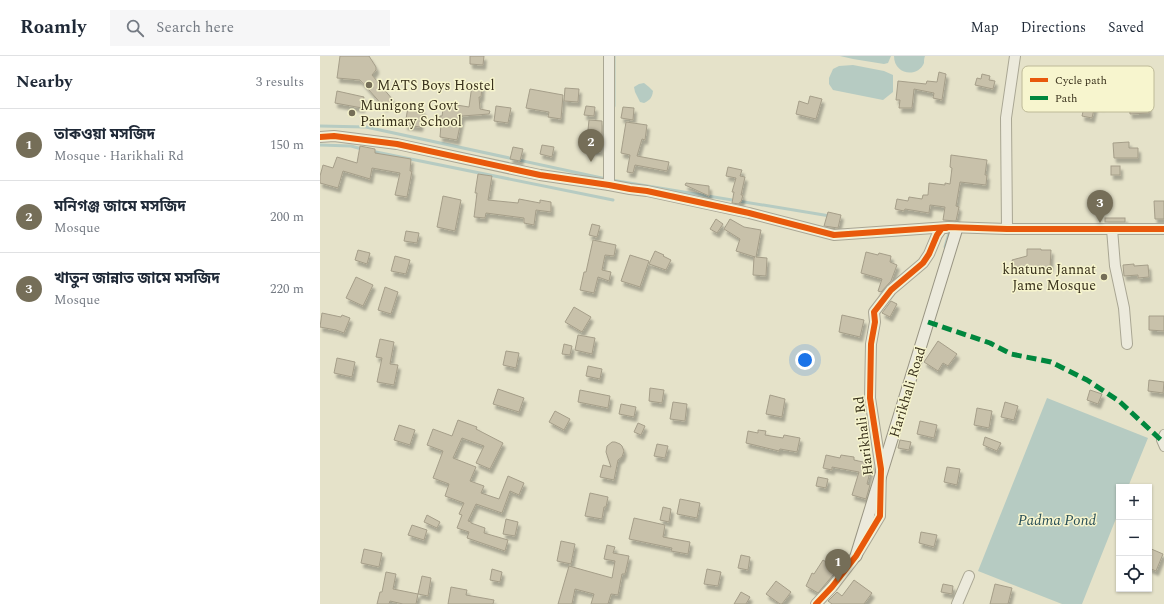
<!DOCTYPE html>
<html lang="en">
<head>
<meta charset="utf-8">
<style>
  body { margin:0; font-family:Spectral,"Noto Sans Bengali",serif; background:#f6f6f7; color:#1f2937 }
  .controls { position:absolute; right:12px; bottom:12px; display:grid; overflow:hidden; border-radius:0px; box-shadow:0 1px 3px #0004 }
  .controls button { width:36px; height:36px; display:grid; place-items:center; padding:0; border:0; border-bottom:1px solid #e0e1e3; background:#fff; color:#1f2937; font:20px sans-serif }
  .you { position:absolute; left:485px; top:304px; width:14px; height:14px; margin:-10px; border:3px solid #fff; border-radius:50%; background:#1a73e8; box-shadow:0 0 0 6px #1a73e833 }
  .badge { display:grid; place-items:center; width:26px; height:26px; border-radius:50%; background:#756e58; color:#fff; font-size:13px; font-weight:700 }
  .pin { position:absolute; translate:-50% -33px; filter:drop-shadow(0 1px 2px #0008) }
  .pin::after { content:''; position:absolute; top:21px; width:14px; height:12px; background:inherit; clip-path:polygon(0 0,100% 0,50% 100%) }
  .list { margin:0; padding:0; list-style:none }
  h2 { display:flex; justify-content:space-between; align-items:center; height:52px; margin:0; padding:0 16px; font-size:17px }
  h2 small { font-size:13px; font-weight:400; color:#747a83 }
  .list li { display:grid; grid-template-columns:26px 1fr auto; gap:12px; align-items:center; box-sizing:border-box; height:72px; padding:0 16px; border-top:1px solid #e0e1e3 }
  .list b { display:block; font-size:15px; white-space:nowrap }
  .list p { margin:0; font-size:13px; white-space:nowrap; color:#747a83 }
  .list em { font-size:13px; font-style:normal; color:#747a83 }
  .icon { flex:none; width:22px; height:22px; fill:none; stroke:currentColor; stroke-width:2; stroke-linecap:round; stroke-linejoin:round }
  .map { position:relative; flex:none; width:844px; height:548px; overflow:hidden }
  header { display:flex; align-items:center; gap:24px; box-sizing:border-box; height:56px; padding:0 20px; background:#fff; border-bottom:1px solid #e0e1e3 }
  header strong { font-size:19px }
  nav { display:flex; gap:22px; margin-inline-start:auto; font-size:14px }
  .search { width:280px; height:36px; background:#f6f6f7; display:flex; align-items:center; gap:10px; box-sizing:border-box; padding:0 14px; border-radius:0px; color:#747a83; font-size:15px }
  main { display:flex }
  aside { flex:1; background:#fff }
  .map>svg:first-child { display:block }
</style>
</head>
<body>
<header>
<strong>Roamly</strong>
<div class="search"><svg class="icon" aria-label="search" viewBox="0 0 24 24"><circle cx="10" cy="10" r="6"/><path d="M15 15l6 6"/></svg>Search here</div>
<nav><a>Map</a><a>Directions</a><a>Saved</a></nav>
</header>
<main>
<aside>
<h2>Nearby<small>3 results</small></h2>
<ul class="list">
<li><span class="badge">1</span><div><b>তাকওয়া মসজিদ</b><p>Mosque · Harikhali Rd</p></div><em>150 m</em></li>
<li><span class="badge">2</span><div><b>মনিগঞ্জ জামে মসজিদ</b><p>Mosque</p></div><em>200 m</em></li>
<li><span class="badge">3</span><div><b>খাতুন জান্নাত জামে মসজিদ</b><p>Mosque</p></div><em>220 m</em></li>
</ul>
</aside>
<div class="map">
<svg width="844" height="548" viewBox="0 0 844 548">
  <defs>
    <filter id="shadow"><feDropShadow dx="2.5" dy="4.5" stdDeviation="1" flood-color="#0004"/></filter>
  </defs>
  <rect width="100%" height="100%" fill="#e5e2c9"/>
  <g fill="#b6cbc2">
    <polygon points="520,0 571,0 568,7 564,8 533,3"/>
    <path d="M574 0H605C604 2 604 5 604 7 598 22 574 19 574 0Z"/>
    <polygon points="533,9 564,15 573,19 573,36 563,44 513,34 509,28 509,22 513,13 519,10"/>
    <path d="M324 27 329 31 333 35C332 42 330 44 324 47L320 46 315 36 314 31 319 28Z"/>
    <polygon points="727,342 828,382 808,431 799,431 799,455 762,548 742,548 658,515"/>
  </g>
  <g fill="none" stroke-linecap="round" stroke-linejoin="round">
    <g stroke="#b6cbc2" stroke-width="3">
      <polyline points="294,50 294,0"/>
      <polyline points="0,70 46,71 291,124 510,160"/>
      <polyline points="0,89 31,90 42,93"/>
      <polyline points="51,95 293,144"/>
      <polyline points="625,191 630,174"/>
    </g>
  </g>
  <g fill="#c8c1aa" stroke="#a59e89" filter="url(#shadow)">
    <polygon points="20,0 49,0 56,11 56,14 52,19 73,44 64,51 40,24 17,22"/>
    <polygon points="150,0 164,0 163,9 150,8"/>
    <polygon points="619,16 626,18 622,44 613,42 614,37 594,33 592,52 579,52 580,44 576,44 578,25 606,28 607,25 617,26"/>
    <polygon points="662,18 670,20 669,24 675,25 673,33 655,29 657,22 661,23"/>
    <polygon points="152,29 162,30 161,41 159,41 160,53 170,55 169,58 142,60 137,84 120,81 121,68 119,68 120,60 122,60 124,47 149,51"/>
    <polygon points="827,31 829,57 810,58 809,44 818,44 817,32"/>
    <polygon points="245,32 259,33 258,46 244,45"/>
    <polygon points="210,33 243,39 241,63 228,61 229,56 206,52"/>
    <polygon points="17,35 44,41 42,52 15,47"/>
    <polygon points="759,36 784,41 782,50 775,49 772,62 762,60 765,47 757,45"/>
    <polygon points="490,40 502,43 496,63 476,58 479,45 488,48"/>
    <polygon points="176,50 191,52 188,67 174,65"/>
    <polygon points="266,50 275,51 274,60 264,59"/>
    <polygon points="88,51 103,54 100,71 85,69"/>
    <polygon points="303,51 314,52 313,64 301,62"/>
    <polygon points="269,64 282,65 282,88 281,96 272,94 274,84 267,84"/>
    <polygon points="306,66 327,69 325,84 322,83 317,100 349,106 347,115 315,109 313,117 307,116 310,99 301,97"/>
    <polygon points="809,86 809,92 818,92 818,102 794,102 793,87"/>
    <polygon points="222,89 234,91 232,101 220,98"/>
    <polygon points="40,90 55,93 55,97 91,103 90,115 92,115 87,141 75,139 80,117 52,112 50,123 23,115 18,132 0,127 0,120 3,109 13,112 17,101 37,107"/>
    <polygon points="193,91 203,93 200,105 190,103"/>
    <polygon points="631,99 667,104 665,119 667,119 666,129 640,126 636,150 639,151 636,165 623,164 625,151 610,149 609,157 585,153 584,155 575,153 577,143 588,145 589,141 602,143 603,139 608,139 609,127 625,129 625,127 630,128 632,112 630,111"/>
    <rect x="791" y="110" width="9" height="9"/>
    <polygon points="408,111 422,114 420,120 425,121 421,139 423,139 421,146 420,146 419,148 412,147 414,136 412,136 416,122 406,120"/>
    <polygon points="158,118 172,120 168,144 198,147 199,143 220,147 220,144 231,146 231,156 216,154 214,169 204,167 204,162 166,157 165,162 154,161 157,137 155,137"/>
    <polygon points="366,127 389,130 389,140 365,129"/>
    <polygon points="123,140 141,144 135,175 117,171"/>
    <polygon points="834,145 844,145 844,163 835,163"/>
    <polygon points="508,156 521,159 518,172 504,170"/>
    <rect x="785" y="162" width="20" height="4"/>
    <polygon points="396,163 403,168 397,177 390,173"/>
    <polygon points="410,163 424,171 441,174 436,201 447,202 446,220 433,219 434,201 435,201 416,195 420,183 404,173"/>
    <polygon points="272,168 280,170 277,181 269,179"/>
    <polygon points="86,175 99,177 97,187 84,185"/>
    <polygon points="273,184 296,189 294,200 285,199 282,214 291,216 289,225 278,221 274,237 260,234 264,216 266,216"/>
    <polygon points="707,193 721,193 721,194 731,194 730,212 694,211 692,204 707,200"/>
    <polygon points="38,194 50,197 47,208 35,204"/>
    <polygon points="335,195 344,199 343,200 351,204 346,214 329,208"/>
    <polygon points="546,196 558,199 559,197 571,200 570,206 577,209 571,225 561,236 558,235 562,223 541,217"/>
    <polygon points="310,199 329,205 320,231 301,225"/>
    <polygon points="75,200 90,204 86,218 71,215"/>
    <polygon points="814,208 814,210 828,209 829,221 818,222 818,219 804,220 803,209"/>
    <polygon points="36,221 53,229 43,250 26,242"/>
    <polygon points="65,231 78,236 71,258 58,254"/>
    <polygon points="571,245 577,248 570,261 562,257"/>
    <polygon points="254,251 271,261 262,276 245,266"/>
    <polygon points="2,257 21,261 22,259 30,262 24,277 16,274 0,271"/>
    <polygon points="522,259 544,264 540,281 519,276"/>
    <polygon points="829,260 844,260 844,275 829,274"/>
    <polygon points="258,279 275,282 272,298 255,294"/>
    <polygon points="60,283 74,286 70,308 78,309 74,329 57,326 62,302 56,301"/>
    <polygon points="618,285 637,298 628,310 623,307 618,315 604,306"/>
    <polygon points="244,288 252,290 250,299 242,298"/>
    <polygon points="186,295 199,297 196,312 183,309"/>
    <polygon points="17,302 35,306 32,321 14,317"/>
    <polygon points="268,310 282,313 280,323 266,320"/>
    <polygon points="829,324 844,326 843,337 828,335"/>
    <polygon points="330,332 344,334 342,347 329,345"/>
    <polygon points="178,333 204,342 199,356 173,348"/>
    <polygon points="260,334 290,340 288,352 258,346"/>
    <polygon points="770,334 782,338 778,348 767,344"/>
    <polygon points="450,339 465,343 462,361 446,358"/>
    <polygon points="353,346 367,348 365,365 350,363"/>
    <polygon points="685,346 698,350 694,364 681,361"/>
    <polygon points="301,348 316,351 314,361 299,358"/>
    <polygon points="657,352 672,355 669,372 654,369"/>
    <polygon points="235,355 250,363 244,374 229,366"/>
    <polygon points="138,364 157,371 156,373 183,387 170,413 156,407 164,390 142,382 133,402 156,411 150,425 164,430 161,437 179,443 188,420 204,427 199,439 190,435 182,457 156,448 148,465 151,466 151,467 165,472 164,477 188,484 185,495 147,482 149,476 137,472 142,459 139,458 144,447 125,440 129,428 113,422 123,395 107,389 113,373 132,380"/>
    <polygon points="600,365 617,369 614,382 597,378"/>
    <polygon points="318,367 325,370 321,379 314,376"/>
    <polygon points="79,369 95,374 90,389 74,384"/>
    <polygon points="438,374 446,375 445,379 463,382 464,379 480,382 477,396 460,393 459,395 426,387 428,375 438,377"/>
    <polygon points="665,381 681,387 677,395 663,389"/>
    <polygon points="580,384 591,386 589,394 578,392"/>
    <polygon points="292,386 295,386 300,388 302,390 304,395 302,401 298,404 294,424 280,421 283,409 291,411 286,396 287,390"/>
    <polygon points="337,388 348,390 345,402 334,400"/>
    <polygon points="506,399 520,402 521,399 534,401 534,404 552,408 547,428 550,429 546,443 532,439 539,416 512,411 512,414 503,412"/>
    <polygon points="627,411 640,413 637,429 624,426"/>
    <polygon points="498,421 508,423 506,432 496,430"/>
    <polygon points="270,437 288,441 286,451 284,451 282,463 265,460"/>
    <polygon points="360,443 380,447 377,462 357,458"/>
    <polygon points="343,451 351,453 349,466 340,464"/>
    <polygon points="107,459 120,466 117,472 104,466"/>
    <polygon points="314,462 345,469 343,481 370,486 368,498 351,495 352,492 309,483"/>
    <polygon points="186,463 198,466 195,480 183,478"/>
    <polygon points="92,469 107,474 104,484 88,479"/>
    <polygon points="601,476 617,479 614,491 599,487"/>
    <polygon points="241,485 255,488 251,508 237,505"/>
    <polygon points="287,489 295,491 293,497 309,500 305,518 302,518 298,539 291,538 288,548 271,548 274,538 255,533 252,548 238,548 249,510 292,522 295,505 284,503"/>
    <polygon points="829,492 843,498 836,515 829,512"/>
    <polygon points="44,493 62,497 59,511 41,507"/>
    <polygon points="421,499 430,501 428,514 418,512"/>
    <polygon points="503,504 518,513 498,537 486,530 492,517 494,518"/>
    <polygon points="172,513 182,516 180,526 170,524"/>
    <polygon points="387,513 401,516 398,530 384,528"/>
    <polygon points="66,516 76,518 73,533 98,538 96,548 83,548 70,545 69,548 57,548 60,536 62,536"/>
    <polygon points="102,520 111,522 108,540 98,538"/>
    <polygon points="534,524 552,537 544,548 512,548 508,545 517,536 522,540"/>
    <polygon points="456,525 471,536 462,548 460,548 446,538"/>
    <polygon points="623,528 633,530 632,538 621,536"/>
    <polygon points="675,528 692,532 688,548 670,548"/>
    <polygon points="131,531 147,534 146,539 174,544 173,548 128,548"/>
    <polygon points="421,536 430,541 426,548 414,548"/>
  </g>
  <g fill="none" stroke-linecap="round" stroke-linejoin="round">
    <defs>
      <polyline id="minor" points="844,378 841,384 844,391"/>
      <g id="tertiary">
        <polyline points="0,81 14,80 77,88 220,119 289,129 310,133 327,135 429,157 514,179 628,171 687,173 844,173"/>
        <polyline points="289,129 289,0"/>
        <polyline points="687,173 686,62 695,0"/>
        <polyline points="792,173 795,210 804,252 807,288"/>
        <polyline points="496,548 512,531 536,500 560,460 561,413 550,342 551,288 555,266 554,256 571,234 603,207 609,198 617,179 622,172 626,172"/>
        <polyline points="637,548 649,520"/>
      </g>
      <polyline id="secondary" points="536,500 637,172"/>
    </defs>
    <use href="#minor" stroke="#a9a693" stroke-width="10"/>
    <use href="#tertiary" stroke="#a9a693" stroke-width="12"/>
    <use href="#secondary" stroke="#999583" stroke-width="13"/>
    <use href="#minor" stroke="#eceadc" stroke-width="8"/>
    <use href="#tertiary" stroke="#eceadc" stroke-width="10"/>
    <use href="#secondary" stroke="#eceadc" stroke-width="11"/>
    <polyline stroke="#00873e" stroke-width="5" stroke-dasharray="10 5" stroke-linecap="butt" points="608,266 670,287 691,298 731,306 767,324 799,345 841,384"/>
    <defs>
      <g id="cycleway">
        <polyline points="0,81 14,80 77,88 220,119 289,129 310,133 327,135 429,157 514,179 628,171 687,173 844,173"/>
        <polyline points="496,548 512,531 536,500 560,460 561,413 550,342 551,288 555,266 554,256 571,234 603,207 609,198 617,179 622,172 626,172"/>
      </g>
    </defs>
    <use href="#cycleway" stroke="#f7f5ce" stroke-width="8"/>
    <use href="#cycleway" stroke="#e8590c" stroke-width="6"/>
  </g>
  <g fill="#756e58" stroke="#f7f5ce" stroke-width="1.5">
    <circle cx="49" cy="29" r="4"/>
    <circle cx="32" cy="57" r="4"/>
    <circle cx="784" cy="221" r="4"/>
  </g>
  <g text-anchor="middle" stroke-width="3" stroke-linejoin="round" paint-order="stroke">
    <g font-size="14" fill="#38301b" stroke="#f7f5ce" text-anchor="start">
      <text x="57" y="34">MATS Boys Hostel</text>
      <text x="40" y="54">Munigong Govt<tspan x="40" dy="16">Parimary School</tspan></text>
      <text x="776" y="218" text-anchor="end">khatune Jannat<tspan x="776" dy="16">Jame Mosque</tspan></text>
    </g>
    <g font-size="14" fill="#38301b" stroke="#f7f5ce">
      <text transform="translate(587 336) rotate(-73)" y="5">Harikhali Road</text>
      <text transform="translate(543 380) rotate(-97)" y="5">Harikhali Rd</text>
    </g>
    <g font-size="15" font-style="italic" fill="#2a5058" stroke="#f7f5ce">
      <text x="737" y="469">Padma Pond</text>
    </g>
  </g>
  <rect x="702" y="10" width="132" height="46" rx="6" fill="#f7f5ce" stroke="#beba98" stroke-width="1"/>
  <rect x="710" y="22" width="18" height="4" fill="#e8590c"/>
  <rect x="710" y="40" width="18" height="4" fill="#00873e"/>
  <g font-size="11" fill="#38301b">
    <text x="735" y="28">Cycle path</text>
    <text x="735" y="46">Path</text>
  </g>
</svg>
<div class="controls">
<button>+</button>
<button>−</button>
<button><svg class="icon" aria-label="locate" viewBox="0 0 24 24"><circle cx="12" cy="12" r="6"/><path d="M12 2v4M12 18v4M2 12h4M18 12h4"/></svg></button>
</div>
<div class="you"></div>
<div class="pin badge" style="left:518px;top:526px">1</div>
<div class="pin badge" style="left:271px;top:106px">2</div>
<div class="pin badge" style="left:780px;top:167px">3</div>
</div>
</main>
</body>
</html>
